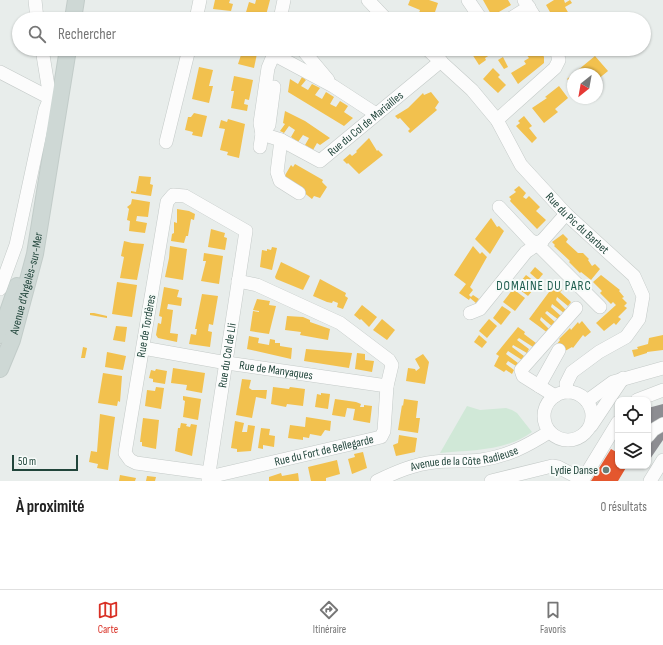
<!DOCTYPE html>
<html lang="fr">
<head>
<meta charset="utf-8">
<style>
  body { margin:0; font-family:"Sofia Sans Condensed",sans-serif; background:#f6f6f6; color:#222 }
  .controls { position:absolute; right:12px; bottom:12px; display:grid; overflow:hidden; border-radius:8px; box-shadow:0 1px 3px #0004 }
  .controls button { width:36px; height:36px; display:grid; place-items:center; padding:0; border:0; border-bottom:1px solid #e0e0e0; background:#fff; color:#222; font:20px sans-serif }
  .compass { position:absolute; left:567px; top:68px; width:36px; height:36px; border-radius:50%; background:#fff; box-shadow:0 1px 3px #0004; rotate:211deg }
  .scale { position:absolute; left:12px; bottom:10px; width:66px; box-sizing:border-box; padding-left:4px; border:2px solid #21453b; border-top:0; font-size:11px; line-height:14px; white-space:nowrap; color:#21453b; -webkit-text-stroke:3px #f7fbf9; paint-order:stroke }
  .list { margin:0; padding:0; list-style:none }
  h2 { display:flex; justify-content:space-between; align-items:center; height:52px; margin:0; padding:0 16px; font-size:17px }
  h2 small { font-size:13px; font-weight:400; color:#767676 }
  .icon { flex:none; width:22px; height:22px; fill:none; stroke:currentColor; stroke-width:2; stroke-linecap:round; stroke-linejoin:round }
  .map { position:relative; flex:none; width:663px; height:481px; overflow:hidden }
  .search { position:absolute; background:#fff; box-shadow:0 1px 3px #0004; left:12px; right:12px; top:12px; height:44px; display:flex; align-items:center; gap:10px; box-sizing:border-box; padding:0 14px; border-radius:22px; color:#767676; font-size:15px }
  .sheet { height:108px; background:#fff }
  nav { display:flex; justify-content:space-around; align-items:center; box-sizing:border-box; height:56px; border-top:1px solid #e0e0e0; background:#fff; font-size:11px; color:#767676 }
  nav a { display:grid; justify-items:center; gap:2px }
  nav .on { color:#d93025 }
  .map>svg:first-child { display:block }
</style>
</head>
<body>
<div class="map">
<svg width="663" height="481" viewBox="0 0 663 481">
  <rect width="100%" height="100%" fill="#e8edeb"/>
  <path fill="#d0e8d7" d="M467 406 480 410 506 408 512 410 517 413 532 432C506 451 471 450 440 453Z"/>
  <g fill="#f2c14e">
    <polygon points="215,0 230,0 229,3 233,4 231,11 213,9"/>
    <polygon points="256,0 270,0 265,19 244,19 249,2 255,4"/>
    <polygon points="410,0 429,0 438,3 433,18 419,13 420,10 408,5"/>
    <polygon points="483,0 508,0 511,5 492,16"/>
    <polygon points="554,0 564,0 565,3 570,0 572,3 565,7 569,14 566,16 568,19 554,19 546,5"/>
    <polygon points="465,13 468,19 450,19 454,16 456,18"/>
    <polygon points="205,49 219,49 218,55 205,52"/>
    <polygon points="243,49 258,49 254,68 238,64"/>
    <polygon points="480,49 498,49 498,50 485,58 486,60 479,65 472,54"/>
    <polygon points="534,49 540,49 544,57 544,63 518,84 511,73 526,64 524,61 529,58 526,54"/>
    <polygon points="595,56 608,71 597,80 597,74 573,74 573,85 567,79"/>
    <polygon points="503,57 508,67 504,69 498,60"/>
    <polygon points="199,67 213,70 209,86 213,86 209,103 192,99"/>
    <polygon points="493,68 500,75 498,77 506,85 498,93 483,79"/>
    <polygon points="234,76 253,80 249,100 245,99 244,104 248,105 247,111 231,108 234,91 231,91"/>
    <polygon points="302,77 306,80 301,86 308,90 312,84 320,88 315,95 322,99 326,92 334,97 330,104 336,107 340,101 348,106 344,112 353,118 344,126 288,92 290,79 298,84"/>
    <polygon points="559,86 568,98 555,109 558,112 544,123 532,108 547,98 545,97"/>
    <polygon points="431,92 439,102 435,108 437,110 410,133 408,131 410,129 400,118 398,119 395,116 408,108 423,93 424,95"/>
    <polygon points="285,111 305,121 330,138 320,145 317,143 313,150 305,145 309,138 303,135 298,142 291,137 295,130 289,126 284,133 280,131 285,124 283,123"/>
    <polygon points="194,113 207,116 202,137 192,135 193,132 185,130 188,117 191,117"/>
    <polygon points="524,116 532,126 529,128 537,138 532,143 516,126 520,123 518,121"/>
    <polygon points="228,119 245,124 239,158 227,155 228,152 220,150 225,129 219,128 221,120 227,122"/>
    <polygon points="369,138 377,151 378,150 383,155 359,174 348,163 347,164 343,160 350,154 352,156 357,152 356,151"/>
    <polygon points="295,164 323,180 322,182 327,187 320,198 314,196 312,199 284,177 291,165 293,167"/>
    <polygon points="139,176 151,177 150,184 153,185 151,196 131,193 131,191 136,192"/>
    <polygon points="519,186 526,193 523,197 526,199 529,196 540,207 536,211 546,220 537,229 510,201 511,199 509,197 516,192 514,190"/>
    <polygon points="132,199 150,202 148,217 137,216 136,221 147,223 145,233 129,231 130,221 127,220 129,209 127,207 131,204"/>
    <polygon points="177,209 189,211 195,214 194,220 191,219 188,236 186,236 184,243 171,241 172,234 174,233 174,222 177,223"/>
    <polygon points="491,218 497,227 499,226 504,231 490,254 475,239"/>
    <polygon points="211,229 225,233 224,237 227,238 225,250 208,247"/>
    <polygon points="563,234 568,239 566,242 578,253 583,253 589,259 588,260 592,266 595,264 600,269 591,280 581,272 580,273 569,262 570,261 554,246 555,245 552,242"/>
    <polygon points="124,241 132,243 144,244 137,280 120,278 124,257 121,256"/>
    <polygon points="170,246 187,249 183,280 165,277 169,258"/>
    <polygon points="473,246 480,254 482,252 487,257 470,287 473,290 469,295 471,297 473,295 479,299 476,303 470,298 469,300 459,293 466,284 454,275"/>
    <polygon points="272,247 277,248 272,270 260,267 262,250 267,251 267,249 271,250"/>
    <polygon points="204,253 223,256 219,284 201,281 206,261 203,261"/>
    <polygon points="281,262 310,276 303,290 276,279 275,277"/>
    <polygon points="535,267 543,274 538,280 530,273"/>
    <polygon points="526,275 538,284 528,296 516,287"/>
    <polygon points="601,275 620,290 619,291 624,297 622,298 627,303 624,306 627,308 618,317 621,319 616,325 614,323 604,331 596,323 616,305 613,302 611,304 600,293 602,291 593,282"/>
    <polygon points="320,279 346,293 345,296 348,298 343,309 337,307 338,303 333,301 332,303 327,302 313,296"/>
    <polygon points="117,282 137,285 132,317 112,314"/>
    <polygon points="555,284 562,290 560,292 571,302 568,306 557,297 556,300 566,310 564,313 552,304 551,307 562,317 559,320 547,311 545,313 556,323 553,327 541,317 540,320 550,330 548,333 529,319"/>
    <polygon points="164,287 179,290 177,297 182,298 181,306 168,304 167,309 173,310 170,333 178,334 177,342 158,338 156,335 158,323 161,324 162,317 159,316"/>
    <polygon points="513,289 525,298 515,311 503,302"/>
    <polygon points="202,294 218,296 213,325 209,324 208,331 212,332 210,347 189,344 191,334 196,335 197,329 195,329"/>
    <polygon points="257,299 270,301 269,305 276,306 269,334 250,331 253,311 259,312 259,311 253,310"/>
    <polygon points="362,305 377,317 369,327 361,319 360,320 354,315"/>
    <polygon points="502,306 511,312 501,325 493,318"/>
    <polygon points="90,313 94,313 107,316 107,318 90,315"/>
    <polygon points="287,316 303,317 310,320 310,322 330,329 328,340 300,335 301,332 285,330"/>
    <polygon points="382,319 395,330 387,340 373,330"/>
    <polygon points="489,319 497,326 487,338 479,331"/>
    <polygon points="582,321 591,332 585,337 583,335 573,348 572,347 565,351 557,344 560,340 559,339 570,328 571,330 578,322 579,324"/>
    <polygon points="116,326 127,327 125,342 113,340"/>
    <polygon points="518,327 525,332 524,334 536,343 533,347 519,338 517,340 529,349 527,353 513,345 512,347 524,356 522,360 508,351 506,354 518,363 516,366 508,361 506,364 514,370 512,374 506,370 504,372 494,366 499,356 496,354"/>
    <polygon points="479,335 487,342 482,348 474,342"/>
    <polygon points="663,335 663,350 647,352 647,353 634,357 632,350 638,349 637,347 648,344 649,338"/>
    <polygon points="249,336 259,338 258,343 269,345 270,339 275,340 275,343 280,343 280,346 292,348 291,359 247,349"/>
    <polygon points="83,347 87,348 85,358 81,358"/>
    <polygon points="306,349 352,353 349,368 304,361"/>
    <polygon points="107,352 126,356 123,370 105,367"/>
    <polygon points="357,353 365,354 365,360 374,361 372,372 355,369"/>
    <polygon points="423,354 429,362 425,384 406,381 408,368 415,369 416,371 420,368 415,359"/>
    <polygon points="173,368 205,373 202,393 186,390 187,385 171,383"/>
    <polygon points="156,369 167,371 165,384 153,382 153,379 149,378 151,370 155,371"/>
    <polygon points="103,373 122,376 120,402 118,401 117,406 98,403"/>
    <polygon points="242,379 251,380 249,388 252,390 267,390 266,399 256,397 252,418 236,415"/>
    <polygon points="156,387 164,388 161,409 145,406 147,390 155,391"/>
    <polygon points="273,387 289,389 290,387 305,389 303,406 287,404 286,407 271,404"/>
    <polygon points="321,393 330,394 328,409 315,407 317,394 321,395"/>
    <polygon points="183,396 201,399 198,420 183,417 185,401 183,400"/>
    <polygon points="335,399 356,402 361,404 360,407 364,407 364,405 372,406 370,423 353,420 355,409 347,408 345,417 332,415"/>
    <polygon points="404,399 418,401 416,418 420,418 418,433 398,430 402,405 403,406"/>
    <polygon points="100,414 115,417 108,470 97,468 98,464 89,462 91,451 97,452"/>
    <polygon points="306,417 331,421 330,431 325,430 321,436 310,434 309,438 303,437 303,440 288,438 290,425 305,427"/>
    <polygon points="143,418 159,420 156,449 142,446 142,442 140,442"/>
    <polygon points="235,421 244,423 242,432 247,432 248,425 255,426 251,451 237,452 237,449 231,448"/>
    <polygon points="181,423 187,424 186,426 190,427 191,424 197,425 192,456 175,451 178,428 180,428"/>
    <polygon points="261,428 270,429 269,435 275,436 274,447 263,445 263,449 258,448"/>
    <polygon points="399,435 417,438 415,452 396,456 393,445 398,443"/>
    <polygon points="363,452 367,468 352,474 348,459 355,457 354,454"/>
    <polygon points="337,460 340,474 326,478 326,481 311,481 308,467"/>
    <polygon points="281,473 282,476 298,473 299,481 269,481 269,477"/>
    <polygon points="120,475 136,478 135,481 119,481"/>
    <polygon points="147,476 156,477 155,481 146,481"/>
  </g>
  <polygon fill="#e4572e" points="611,449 618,453 618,466 627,466 618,481 591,481"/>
  <g fill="#8d8d92">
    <polygon points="663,404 663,419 648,428 648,408"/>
    <polygon points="663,430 663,440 648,462 648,448 654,438"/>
  </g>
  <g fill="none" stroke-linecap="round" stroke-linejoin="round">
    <defs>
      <g id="minor">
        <polyline points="35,0 37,19"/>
        <polyline points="368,0 386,19"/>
        <polyline points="468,0 481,19"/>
        <polyline points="524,0 536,19"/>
        <polyline points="196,19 200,0"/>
        <polyline points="280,19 284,0"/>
        <polyline points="510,19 529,7"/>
        <polyline points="42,49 50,98 55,101"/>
        <polyline points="302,49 328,80"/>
        <path id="s1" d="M427 49 472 90 497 120 521 165 566 214 634 276 643 296 639 319 626 337 599 352 572 372 566 384 568 392"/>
        <polyline points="275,55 333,86 376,114"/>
        <polyline points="0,72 50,98 45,110 16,245 0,289"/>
        <polyline points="497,120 555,68 559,60 556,49"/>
        <path id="s2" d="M262 134 281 140 320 161 441 61"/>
        <polyline points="262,134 269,125 274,87"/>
        <polyline points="281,140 277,172 280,181 299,193"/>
        <polyline points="166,142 189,49"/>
        <polyline points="260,147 262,134 260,123 268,68 276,49"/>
        <polyline points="499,207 530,240 536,243 542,241"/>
        <polyline points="566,214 542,241 540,247 600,307"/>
        <polyline points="470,313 480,309 526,252 542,241"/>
        <path id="s3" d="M143 348 227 363 387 386"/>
        <polyline points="539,386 559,350"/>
        <circle cx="568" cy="416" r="24"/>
        <polyline points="555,396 523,376 521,370 576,308"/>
        <polyline points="637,400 663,390"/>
        <polyline points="587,401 613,382 663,368"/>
        <polyline points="591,426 623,378"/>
        <polyline points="648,436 653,430 663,424"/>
        <path id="s4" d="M209 477 381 437 384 431 387 386 392 365 389 360 340 323 257 285 238 281"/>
        <path id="s5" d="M208 481 209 473 246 231 185 196 173 195 167 202 125 453 130 460 136 463 209 473"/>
        <path id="s6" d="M377 481C396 472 414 464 435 462 450 460 466 462 481 460 508 456 527 446 549 432"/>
        <polyline points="491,481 552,466 558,467 583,480"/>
        <polyline points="582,481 618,422"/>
        <polyline points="650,481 663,460"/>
      </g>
      <g id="major">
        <polyline points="73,19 76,0"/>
        <polyline points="0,335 17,286"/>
        <path id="s7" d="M0 369 12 340 35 254 68 49"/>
      </g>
    </defs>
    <use href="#minor" stroke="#c4cac8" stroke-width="14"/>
    <use href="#major" stroke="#c2ccc9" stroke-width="18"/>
    <use href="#minor" stroke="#fcfcfc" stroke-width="13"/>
    <use href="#major" stroke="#ced8d5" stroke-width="16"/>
  </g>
  <circle fill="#678079" stroke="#f7fbf9" stroke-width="1.5" cx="606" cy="470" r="4"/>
  <g text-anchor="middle" stroke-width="4" stroke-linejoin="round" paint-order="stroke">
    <g font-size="12" fill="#21453b" stroke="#f7fbf9">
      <text dy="4" stroke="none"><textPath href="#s2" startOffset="123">Rue du Col de Mariailles</textPath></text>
      <text dy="4" stroke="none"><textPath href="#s1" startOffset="232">Rue du Pic du Barbet</textPath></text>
      <text dy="4" stroke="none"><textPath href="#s7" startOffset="90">Avenue d'Argelès-sur-Mer</textPath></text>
      <text transform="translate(146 326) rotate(-80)" y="4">Rue de Tordères</text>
      <text dy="4" stroke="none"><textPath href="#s5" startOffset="127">Rue du Col de Lli</textPath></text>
      <text dy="4" stroke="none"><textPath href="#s3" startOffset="135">Rue de Manyaques</textPath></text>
      <text dy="4" stroke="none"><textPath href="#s4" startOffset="118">Rue du Fort de Bellegarde</textPath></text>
      <text dy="4" stroke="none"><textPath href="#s6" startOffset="91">Avenue de la Côte Radieuse</textPath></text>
    </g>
    <g font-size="12" fill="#21453b" stroke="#f7fbf9" text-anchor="end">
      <text x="598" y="474">Lydie Danse</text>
    </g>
    <g font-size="13" letter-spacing="1" fill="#1a5a4b" stroke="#f7fbf9">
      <text x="544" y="290">DOMAINE DU PARC</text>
    </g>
  </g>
</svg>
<div class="controls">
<button><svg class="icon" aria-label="locate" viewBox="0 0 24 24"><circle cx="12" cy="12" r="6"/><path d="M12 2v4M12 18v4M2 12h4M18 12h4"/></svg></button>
<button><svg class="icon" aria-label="layers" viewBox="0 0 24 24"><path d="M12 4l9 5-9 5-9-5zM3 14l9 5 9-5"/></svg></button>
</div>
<svg class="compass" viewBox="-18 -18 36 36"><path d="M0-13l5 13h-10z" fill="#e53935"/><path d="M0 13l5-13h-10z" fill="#767676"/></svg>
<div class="scale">50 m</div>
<div class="search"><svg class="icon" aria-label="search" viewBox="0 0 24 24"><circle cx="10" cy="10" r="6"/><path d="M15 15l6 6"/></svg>Rechercher</div>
</div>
<section class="sheet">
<h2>À proximité<small>0 résultats</small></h2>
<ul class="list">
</ul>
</section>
<nav>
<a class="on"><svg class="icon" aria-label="map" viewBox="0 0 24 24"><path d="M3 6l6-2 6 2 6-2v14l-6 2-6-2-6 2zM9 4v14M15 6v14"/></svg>Carte</a>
<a><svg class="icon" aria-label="directions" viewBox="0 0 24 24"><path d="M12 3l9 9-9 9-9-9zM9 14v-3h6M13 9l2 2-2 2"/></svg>Itinéraire</a>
<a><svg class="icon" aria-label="saved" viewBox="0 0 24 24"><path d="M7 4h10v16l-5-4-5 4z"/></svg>Favoris</a>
</nav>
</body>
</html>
